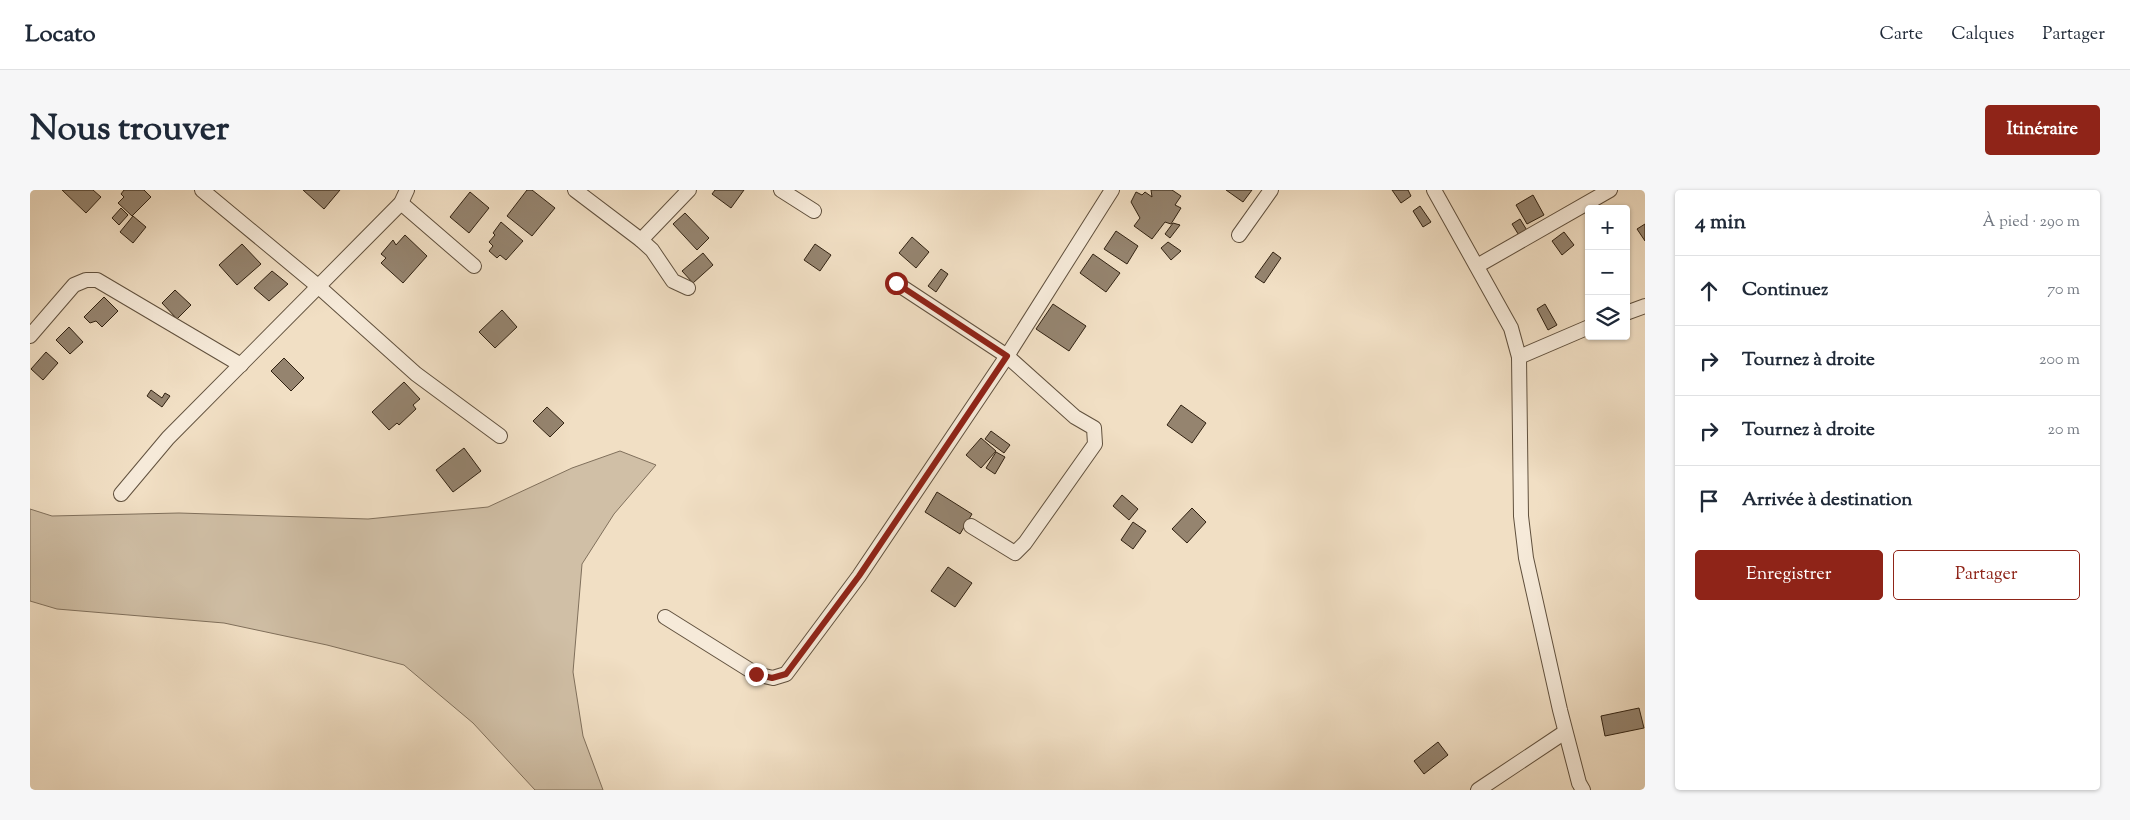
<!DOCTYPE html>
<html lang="fr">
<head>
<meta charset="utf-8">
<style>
  body { margin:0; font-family:"Sorts Mill Goudy",serif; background:#f6f6f7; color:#1f2937 }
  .controls { position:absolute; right:15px; top:15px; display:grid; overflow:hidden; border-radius:5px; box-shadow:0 1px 4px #0004 }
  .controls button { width:45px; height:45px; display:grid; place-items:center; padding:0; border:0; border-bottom:1px solid #e0e1e3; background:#fff; color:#1f2937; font:25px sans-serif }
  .stop { position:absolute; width:15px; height:15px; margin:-11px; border:4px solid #8f2418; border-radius:50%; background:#fff }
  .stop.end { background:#8f2418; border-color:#fff; box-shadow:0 1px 5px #0008 }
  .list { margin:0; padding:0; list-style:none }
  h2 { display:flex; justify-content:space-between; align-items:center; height:65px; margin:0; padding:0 20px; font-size:21px }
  h2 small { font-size:16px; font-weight:400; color:#747a83 }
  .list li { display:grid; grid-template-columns:32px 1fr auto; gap:15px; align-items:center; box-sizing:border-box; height:70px; padding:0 20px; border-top:1px solid #e0e1e3 }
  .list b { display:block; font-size:19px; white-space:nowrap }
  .list em { font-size:16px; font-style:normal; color:#747a83 }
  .actions { display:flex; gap:10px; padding:15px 20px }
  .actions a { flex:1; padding:11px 0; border:1px solid #8f2418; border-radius:5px; text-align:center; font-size:18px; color:#8f2418 }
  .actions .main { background:#8f2418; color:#fff }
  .icon { flex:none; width:28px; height:28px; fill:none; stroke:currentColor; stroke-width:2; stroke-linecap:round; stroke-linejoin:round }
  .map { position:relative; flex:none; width:1615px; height:600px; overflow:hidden; border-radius:5px }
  header { display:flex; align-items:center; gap:30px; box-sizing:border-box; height:70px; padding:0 25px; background:#fff; border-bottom:1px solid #e0e1e3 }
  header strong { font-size:24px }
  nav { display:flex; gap:28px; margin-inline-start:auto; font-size:18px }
  .intro { display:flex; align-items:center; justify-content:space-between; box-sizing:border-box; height:120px; padding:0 30px }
  h1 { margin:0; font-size:35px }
  .button { padding:12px 22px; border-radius:5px; background:#8f2418; color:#fff; font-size:18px; font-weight:700 }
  main { display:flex; gap:30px; padding:0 30px }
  aside { flex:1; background:#fff; border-radius:5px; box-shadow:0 1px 4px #0004 }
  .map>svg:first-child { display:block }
</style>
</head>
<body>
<header>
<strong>Locato</strong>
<nav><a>Carte</a><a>Calques</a><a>Partager</a></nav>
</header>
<div class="intro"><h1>Nous trouver</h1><a class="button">Itinéraire</a></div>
<main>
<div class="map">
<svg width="1615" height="600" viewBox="0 0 1615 600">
  <rect width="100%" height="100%" fill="#f1dfc4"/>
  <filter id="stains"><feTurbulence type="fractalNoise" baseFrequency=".004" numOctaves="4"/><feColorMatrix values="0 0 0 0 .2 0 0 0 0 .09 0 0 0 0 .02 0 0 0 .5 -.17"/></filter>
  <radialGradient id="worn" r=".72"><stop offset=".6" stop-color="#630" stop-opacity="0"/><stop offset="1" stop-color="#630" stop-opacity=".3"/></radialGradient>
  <polygon fill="#d0bfa6" stroke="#80705c" points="590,261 626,275 584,324 552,374 543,482 553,546 573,600 505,600 443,533 374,475 297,455 194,433 27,419 0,411 0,319 22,326 149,323 338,329 458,317 542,278"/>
  <g fill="#95846f" stroke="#312212">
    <polygon points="32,0 63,0 71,7 56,23"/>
    <polygon points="94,0 114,0 121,7 102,26 88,13 94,7 91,4"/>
    <polygon points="273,0 310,0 294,19"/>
    <polygon points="497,0 502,0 525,18 502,46 477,26"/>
    <polygon points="685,0 714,0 701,18 682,4"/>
    <polygon points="1121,0 1142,0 1151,6 1145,15 1151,18 1141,34 1135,32 1122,49 1104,36 1110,28 1101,12 1106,2 1112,5 1115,2 1122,7"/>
    <polygon points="1196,0 1222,0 1213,12"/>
    <polygon points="1362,0 1378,0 1381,6 1371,13"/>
    <polygon points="440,2 459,18 439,43 420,27"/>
    <polygon points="1503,5 1514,25 1497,34 1486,15"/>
    <polygon points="1390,16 1401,32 1393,37 1383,21"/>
    <polygon points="91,18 98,25 89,35 82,28"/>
    <polygon points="655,23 679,48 667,60 643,34"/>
    <polygon points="103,26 116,37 103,53 90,42"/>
    <polygon points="1490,29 1498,42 1490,47 1482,34"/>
    <polygon points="471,32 493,51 476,70 470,65 467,68 459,61 463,56 459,52 465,45 463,43"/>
    <polygon points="1143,33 1150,35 1140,48 1135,44"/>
    <polygon points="1615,34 1615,51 1607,39"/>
    <polygon points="1086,41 1108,56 1097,74 1074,59"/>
    <polygon points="1534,42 1544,55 1532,65 1522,51"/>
    <polygon points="375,45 397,66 373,93 351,73 356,68 351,64 363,50 366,55"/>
    <polygon points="882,47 899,62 886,78 869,63"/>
    <polygon points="1138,52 1151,61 1141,70 1131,58"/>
    <polygon points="212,54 231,74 207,95 189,75"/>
    <polygon points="785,54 801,65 790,81 774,70"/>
    <polygon points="1243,62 1251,68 1234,93 1225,87"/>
    <polygon points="673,63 683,75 663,93 652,81"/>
    <polygon points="1063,64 1090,83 1076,102 1050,83"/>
    <polygon points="911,79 918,84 906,102 898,96"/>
    <polygon points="242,81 258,94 239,111 224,98"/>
    <polygon points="145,100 161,115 147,129 132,113"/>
    <polygon points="74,107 88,121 72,137 66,131 60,133 54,127"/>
    <polygon points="1023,114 1056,136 1039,161 1006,139"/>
    <polygon points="1515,114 1527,135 1518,140 1507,119"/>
    <polygon points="472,120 487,137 465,158 449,142"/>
    <polygon points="39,137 53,152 40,164 26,150"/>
    <polygon points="16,162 28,173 13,190 1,179"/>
    <polygon points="254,168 274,188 261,201 241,181"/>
    <polygon points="374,192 390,209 383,215 386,219 369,235 367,233 359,240 342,222"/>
    <polygon points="121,200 132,208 135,203 140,206 132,217 117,206"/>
    <polygon points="1151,215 1176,233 1162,253 1137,235"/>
    <polygon points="517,217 534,233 520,247 503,231"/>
    <polygon points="961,241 980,255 974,263 955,249"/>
    <polygon points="951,248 966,261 951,278 936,265"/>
    <polygon points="434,258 451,281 423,302 406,280"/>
    <polygon points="966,262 975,267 965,284 956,278"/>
    <polygon points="907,302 942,324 930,344 895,322"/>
    <polygon points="1092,305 1108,319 1099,330 1083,316"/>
    <polygon points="1162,318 1176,332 1157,353 1142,339"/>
    <polygon points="1103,332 1116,341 1103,359 1091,350"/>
    <polygon points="918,377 942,393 925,417 901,401"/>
    <polygon points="1609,518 1614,538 1575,546 1571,526"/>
    <polygon points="1408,552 1418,565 1394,584 1384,571"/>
  </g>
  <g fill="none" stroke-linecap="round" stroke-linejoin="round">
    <defs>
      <g id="minor">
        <polyline points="172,0 289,97 386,184 470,246"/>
        <polyline points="545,0 611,50 659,0"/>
        <polyline points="751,0 784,21"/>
        <polyline points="1404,0 1481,138 1489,167 1491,326 1496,368 1530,520 1549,593 1553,600"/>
        <polyline points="371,13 444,76"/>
        <polyline points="1209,45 1241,0"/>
        <polyline points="611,50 622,60 643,91 658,98"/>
        <polyline points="1447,76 1580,0"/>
        <polyline points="866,93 977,166 1045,227 1064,238 1065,254 995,353 985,363 941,336"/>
        <polyline points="1596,123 1615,116"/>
        <polyline points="0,146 44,95 56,90 67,90 211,175"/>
        <polyline points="1489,167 1559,137"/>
        <polyline points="91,304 138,248 371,13 377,0"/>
        <polyline points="635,427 726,484 743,488 756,484 829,386 977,166 1082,0"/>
        <polyline points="1448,600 1535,542"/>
      </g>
    </defs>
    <use href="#minor" stroke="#61513e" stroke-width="16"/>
    <use href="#minor" stroke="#f6ead9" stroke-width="14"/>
  </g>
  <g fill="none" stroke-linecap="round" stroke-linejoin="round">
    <polyline stroke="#8f2418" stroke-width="6" points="726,484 742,488 756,484 829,386 977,166 866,93"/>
  </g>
  <rect width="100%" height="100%" filter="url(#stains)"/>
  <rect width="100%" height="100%" fill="url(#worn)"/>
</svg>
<div class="controls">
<button>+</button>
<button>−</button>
<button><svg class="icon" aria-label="layers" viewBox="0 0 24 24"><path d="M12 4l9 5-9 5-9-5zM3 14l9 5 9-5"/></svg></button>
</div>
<div class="stop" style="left:866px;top:93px"></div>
<div class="stop end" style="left:726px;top:484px"></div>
</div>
<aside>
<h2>4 min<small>À pied · 290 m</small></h2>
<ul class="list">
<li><svg class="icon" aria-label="ahead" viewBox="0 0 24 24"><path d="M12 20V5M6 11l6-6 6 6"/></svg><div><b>Continuez</b></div><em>70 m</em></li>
<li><svg class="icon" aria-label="right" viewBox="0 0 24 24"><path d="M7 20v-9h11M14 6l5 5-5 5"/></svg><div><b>Tournez à droite</b></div><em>200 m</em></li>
<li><svg class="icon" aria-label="right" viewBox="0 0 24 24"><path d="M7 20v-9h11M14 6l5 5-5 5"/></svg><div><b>Tournez à droite</b></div><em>20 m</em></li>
<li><svg class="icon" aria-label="arrive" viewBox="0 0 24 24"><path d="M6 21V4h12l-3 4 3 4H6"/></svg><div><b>Arrivée à destination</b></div></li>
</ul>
<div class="actions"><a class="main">Enregistrer</a><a>Partager</a></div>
</aside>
</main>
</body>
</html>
